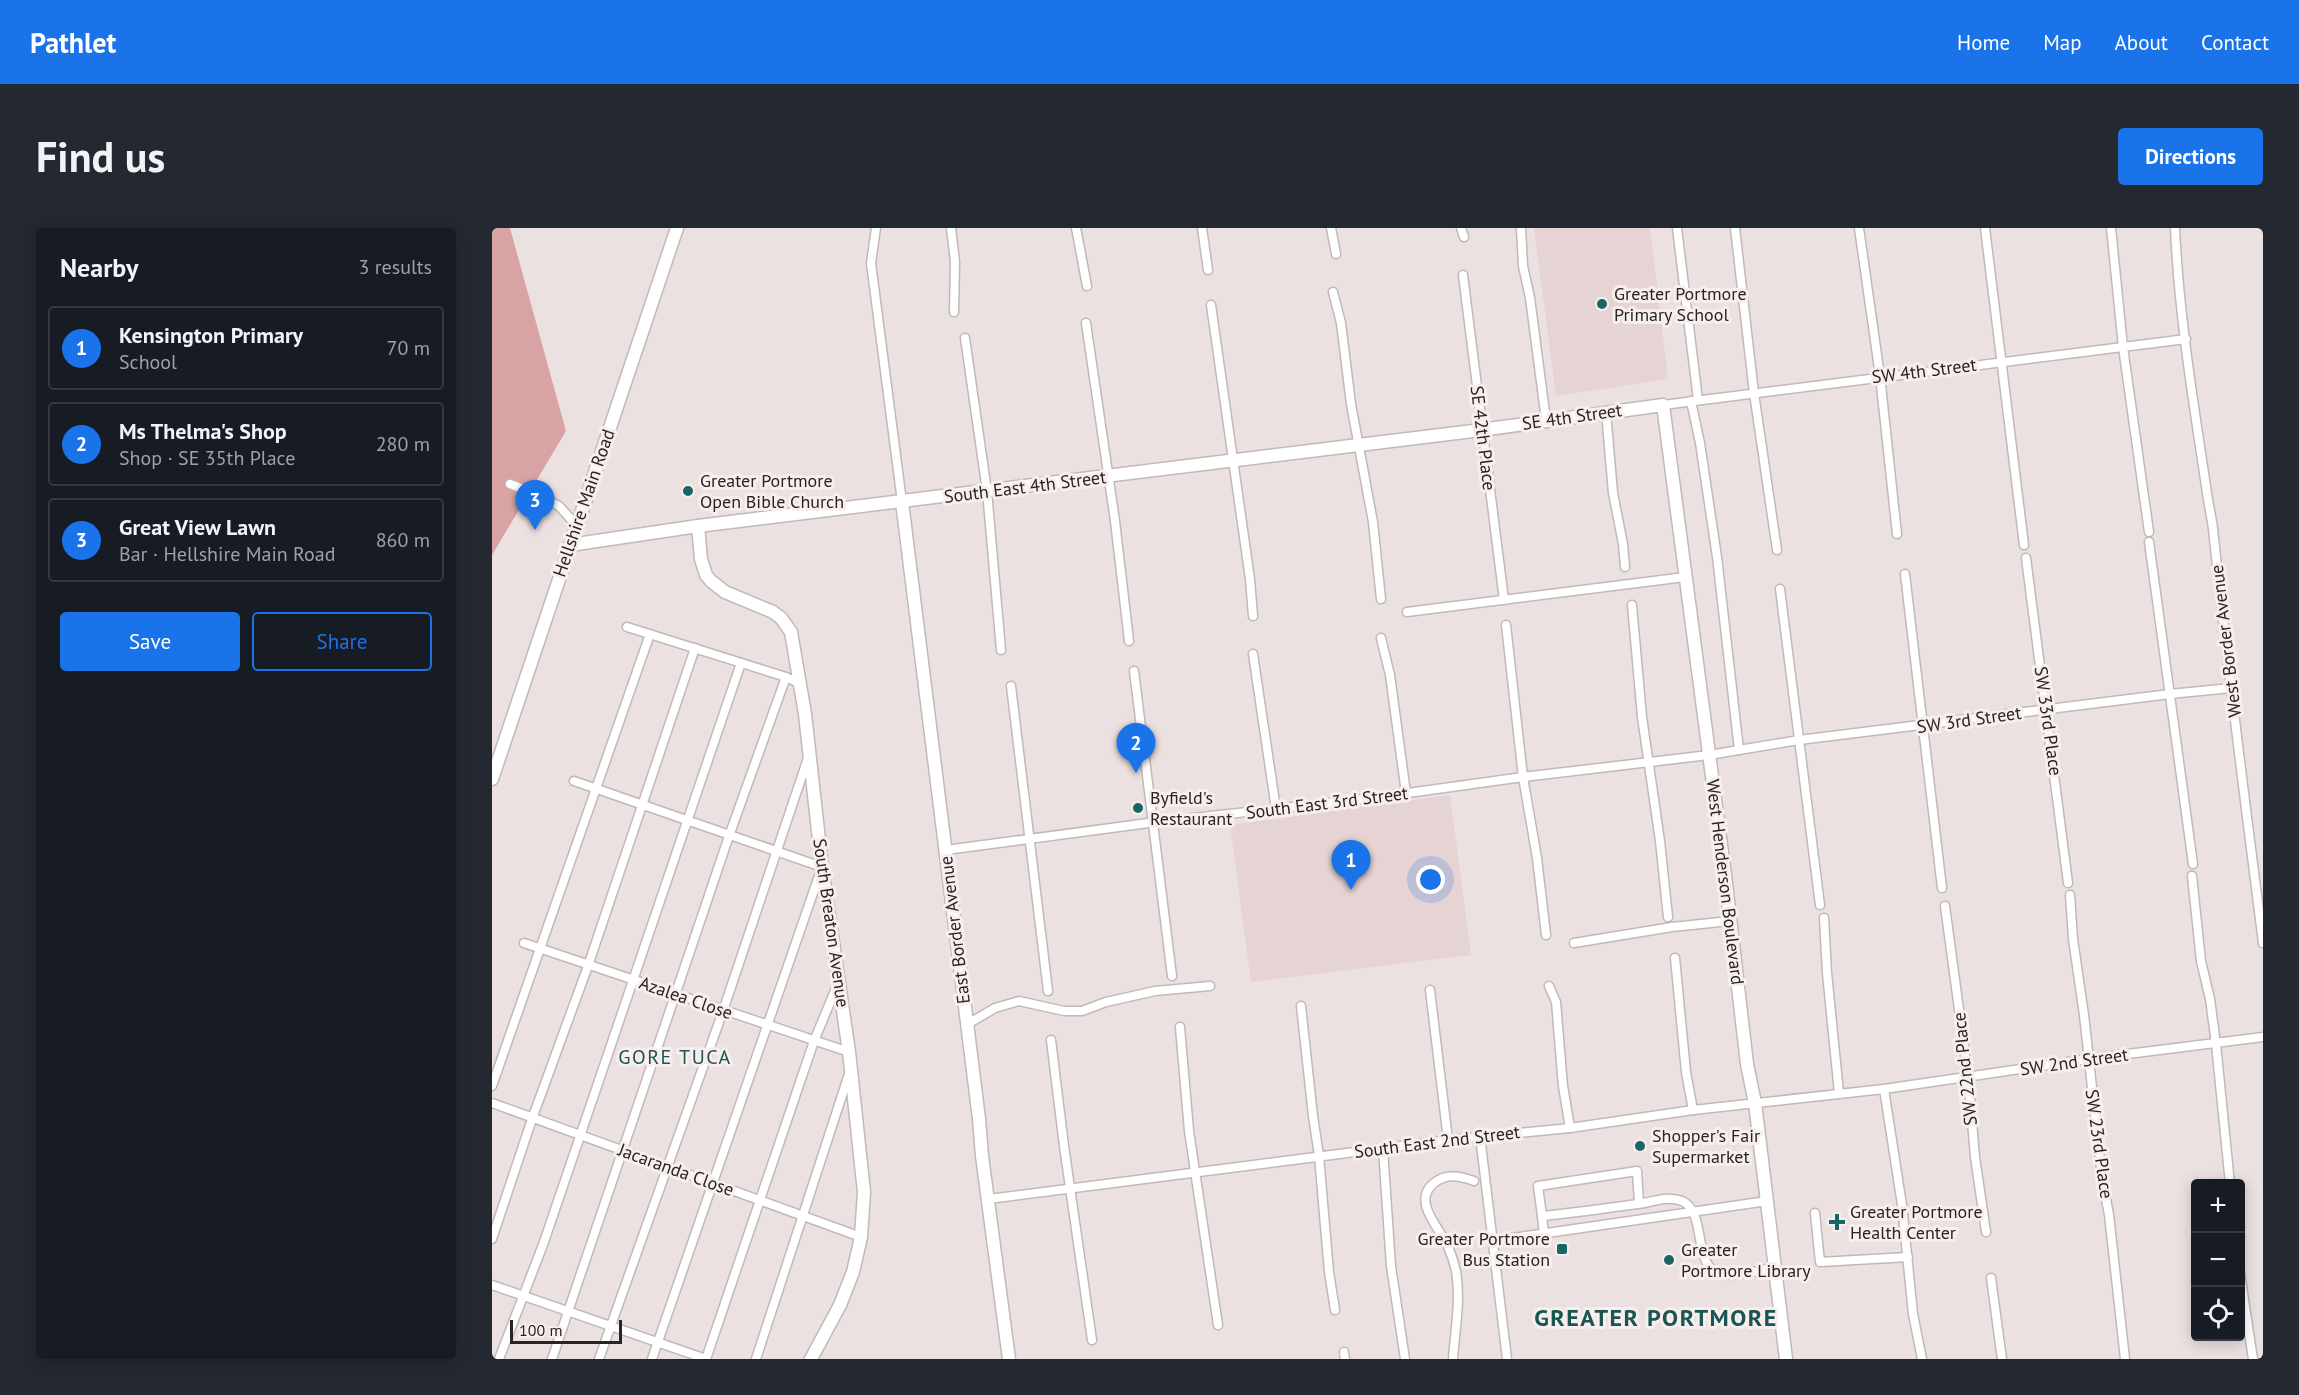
<!DOCTYPE html>
<html lang="en">
<head>
<meta charset="utf-8">
<style>
  body { margin:0; font-family:"PT Sans",sans-serif; background:#242831; color:#f1f3f6 }
  .controls { position:absolute; right:18px; bottom:18px; display:grid; overflow:hidden; border-radius:6px; box-shadow:0 3px 15px #0003 }
  .controls button { width:54px; height:54px; display:grid; place-items:center; padding:0; border:0; border-bottom:2px solid #363941; background:#171b24; color:#f1f3f6; font:30px sans-serif }
  .scale { position:absolute; left:18px; bottom:15px; width:112px; box-sizing:border-box; padding-left:6px; border:3px solid #282424; border-top:0; font-size:16px; line-height:21px; white-space:nowrap; color:#282424; -webkit-text-stroke:4px #f9eeee; paint-order:stroke }
  .you { position:absolute; left:939px; top:652px; width:21px; height:21px; margin:-15px; border:4px solid #fff; border-radius:50%; background:#1a73e8; box-shadow:0 0 0 9px #1a73e833 }
  .badge { display:grid; place-items:center; width:39px; height:39px; border-radius:50%; background:#1a73e8; color:#fff; font-size:20px; font-weight:700 }
  .pin { position:absolute; translate:-50% -50px; filter:drop-shadow(0 2px 3px #0008) }
  .pin::after { content:''; position:absolute; top:32px; width:21px; height:18px; background:inherit; clip-path:polygon(0 0,100% 0,50% 100%) }
  .list { margin:0; padding:0; list-style:none }
  h2 { display:flex; justify-content:space-between; align-items:center; height:78px; margin:0; padding:0 24px; font-size:26px }
  h2 small { font-size:20px; font-weight:400; color:#9ea1a6 }
  .list li { display:grid; grid-template-columns:39px 1fr auto; gap:18px; align-items:center; box-sizing:border-box; height:84px; margin:0 12px 12px; padding:0 12px; border:2px solid #363941; border-radius:6px }
  .list b { display:block; font-size:22px; white-space:nowrap }
  .list p { margin:0; font-size:20px; white-space:nowrap; color:#9ea1a6 }
  .list em { font-size:20px; font-style:normal; color:#9ea1a6 }
  .actions { display:flex; gap:12px; padding:18px 24px }
  .actions a { flex:1; padding:14px 0; border:2px solid #1a73e8; border-radius:6px; text-align:center; font-size:21px; color:#1a73e8 }
  .actions .main { background:#1a73e8; color:#fff }
  .icon { flex:none; width:33px; height:33px; fill:none; stroke:currentColor; stroke-width:2; stroke-linecap:round; stroke-linejoin:round }
  .map { position:relative; flex:none; width:1771px; height:1131px; overflow:hidden; border-radius:6px }
  header { display:flex; align-items:center; gap:36px; box-sizing:border-box; height:84px; padding:0 30px; background:#1a73e8; color:#fff }
  header strong { font-size:28px }
  nav { display:flex; gap:33px; margin-inline-start:auto; font-size:21px }
  .intro { display:flex; align-items:center; justify-content:space-between; box-sizing:border-box; height:144px; padding:0 36px }
  h1 { margin:0; font-size:42px }
  .button { padding:15px 27px; border-radius:6px; background:#1a73e8; color:#fff; font-size:21px; font-weight:700 }
  main { display:flex; gap:36px; padding:0 36px }
  aside { flex:1; background:#171b24; border-radius:6px; box-shadow:0 3px 15px #0003 }
  .map>svg:first-child { display:block }
</style>
</head>
<body>
<header>
<strong>Pathlet</strong>
<nav><a>Home</a><a>Map</a><a>About</a><a>Contact</a></nav>
</header>
<div class="intro"><h1>Find us</h1><a class="button">Directions</a></div>
<main>
<aside>
<h2>Nearby<small>3 results</small></h2>
<ul class="list">
<li><span class="badge">1</span><div><b>Kensington Primary</b><p>School</p></div><em>70 m</em></li>
<li><span class="badge">2</span><div><b>Ms Thelma's Shop</b><p>Shop · SE 35th Place</p></div><em>280 m</em></li>
<li><span class="badge">3</span><div><b>Great View Lawn</b><p>Bar · Hellshire Main Road</p></div><em>860 m</em></li>
</ul>
<div class="actions"><a class="main">Save</a><a>Share</a></div>
</aside>
<div class="map">
<svg width="1771" height="1131" viewBox="0 0 1771 1131">
  <rect width="100%" height="100%" fill="#ece1e1"/>
  <g fill="#e6d3d3">
    <polygon points="1042,0 1158,0 1176,151 1064,168"/>
    <polygon points="958,567 979,727 759,754 738,597"/>
  </g>
  <polygon fill="#daa3a3" points="0,0 18,0 74,203 0,327"/>
  <g fill="none" stroke-linecap="round" stroke-linejoin="round">
    <defs>
      <g id="street">
        <polyline points="384,0 379,35 410,274"/>
        <polyline points="459,0 463,34 462,84"/>
        <polyline points="584,0 595,58"/>
        <polyline points="710,0 716,42"/>
        <polyline points="839,0 844,26"/>
        <polyline points="969,0 972,9"/>
        <polyline points="1029,0 1031,38 1038,70 1054,192"/>
        <polyline points="1185,0 1206,172"/>
        <polyline points="1243,0 1262,165 1285,322"/>
        <polyline points="1367,0 1388,148 1405,306"/>
        <polyline points="1493,0 1532,317"/>
        <polyline points="1619,0 1631,119 1657,304"/>
        <path d="M1683 0C1687 89 1702 178 1715 265 1717 280 1721 295 1722 310 1736 445 1754 580 1771 715"/>
        <polyline points="971,47 1012,372"/>
        <polyline points="841,64 849,95 859,176 881,294 889,371"/>
        <polyline points="719,77 758,351 761,388"/>
        <polyline points="594,95 623,293 637,413"/>
        <polyline points="473,110 495,263 509,422"/>
        <polyline points="1199,173 1208,215 1225,329 1247,522"/>
        <polyline points="1171,177 1694,111"/>
        <polyline points="1114,184 1121,265 1131,316 1133,339"/>
        <polyline points="18,256 46,267 67,278 85,298"/>
        <polyline points="1657,314 1701,636"/>
        <polyline points="1534,330 1576,655"/>
        <polyline points="1413,346 1450,660"/>
        <polyline points="1288,361 1328,677"/>
        <polyline points="1140,377 1150,489 1168,613 1176,689"/>
        <polyline points="915,384 1193,349"/>
        <polyline points="1014,397 1031,549 1045,630 1054,707"/>
        <polyline points="135,399 294,449 308,456"/>
        <polyline points="889,410 898,447 914,565"/>
        <polyline points="761,426 784,581"/>
        <polyline points="642,443 680,748"/>
        <polyline points="519,458 556,763"/>
        <polyline points="82,553 330,639 160,1131"/>
        <polyline points="454,622 664,594 873,571 1031,549 1217,527 1307,512 1678,466 1739,460"/>
        <polyline points="1700,648 1709,733 1718,771 1724,816 1738,956"/>
        <polyline points="1578,667 1581,711 1592,787 1610,950 1617,987 1633,1131"/>
        <polyline points="1453,678 1476,848 1483,929 1494,1004"/>
        <polyline points="1332,690 1335,745 1347,865"/>
        <polyline points="32,715 357,824"/>
        <polyline points="1082,715 1180,699 1238,693"/>
        <polyline points="1183,730 1194,844 1201,882"/>
        <polyline points="1057,758 1064,774 1071,858 1078,900"/>
        <polyline points="938,762 956,912"/>
        <polyline points="809,778 821,888 827,928 837,1044 843,1082"/>
        <polyline points="474,797 503,780 527,773 572,783 590,783 614,774 663,763 718,758"/>
        <polyline points="688,799 697,903 726,1097"/>
        <polyline points="559,812 572,918 600,1112"/>
        <polyline points="0,858 158,406"/>
        <polyline points="1392,861 1410,977 1421,1086 1430,1131"/>
        <polyline points="0,875 369,1009"/>
        <polyline points="988,908 1015,1131"/>
        <polyline points="891,921 899,1038 913,1131"/>
        <polyline points="497,971 956,912 1078,900 1201,882 1392,861 1596,831 1771,809"/>
        <path d="M1147 976 1145 943 1046 958 1050 988C1082 985 1114 980 1146 976 1161 974 1176 967 1190 973 1216 984 1199 1039 1229 1046 1246 1049 1267 1042 1284 1039"/>
        <polyline points="1323,985 1328,1034 1416,1029"/>
        <polyline points="1050,988 1052,1006"/>
        <polyline points="0,1011 40,891 96,738 203,420"/>
        <polyline points="1000,1013 1275,973"/>
        <polyline points="1748,1045 1761,1131"/>
        <polyline points="1499,1050 1510,1131"/>
        <polyline points="0,1057 214,1131 322,813 347,753"/>
        <polyline points="852,1124 853,1131"/>
        <polyline points="7,1131 52,1014 249,435"/>
        <polyline points="60,1131 237,608 294,449"/>
        <polyline points="107,1131 231,783 316,530"/>
        <polyline points="264,1131 357,846"/>
        <path d="M961 1131C963 1101 969 1073 964 1043 962 1034 959 1025 955 1016 946 999 920 972 942 955 955 945 968 948 982 953"/>
      </g>
      <g id="secondary">
        <polyline points="410,274 487,891 490,928 517,1131"/>
        <polyline points="206,298 209,331 214,347 219,353 233,364 281,384 289,390 299,404 313,486 330,639 357,824 372,964 369,1009 361,1044 348,1077 319,1131"/>
        <polyline points="78,317 206,298 989,202 1171,177 1233,647 1255,836 1263,875 1294,1131"/>
        <polyline points="0,551 185,0"/>
      </g>
    </defs>
    <use href="#street" stroke="#c2b8b8" stroke-width="11"/>
    <use href="#secondary" stroke="#c2b8b8" stroke-width="15"/>
    <use href="#street" stroke="#fff" stroke-width="8"/>
    <use href="#secondary" stroke="#fff" stroke-width="12"/>
  </g>
  <g fill="#186663" stroke="#f9eeee" stroke-width="2">
    <circle cx="1110" cy="76" r="6"/>
    <circle cx="196" cy="263" r="6"/>
    <circle cx="646" cy="580" r="6"/>
    <circle cx="1148" cy="918" r="6"/>
    <path d="M1342 985h6v6h6v6h-6v6h-6v-6h-6v-6h6z"/>
    <rect x="1064" y="1015" width="12" height="12" rx="3"/>
    <circle cx="1177" cy="1032" r="6"/>
  </g>
  <g text-anchor="middle" stroke-width="6" stroke-linejoin="round" paint-order="stroke">
    <g font-size="18" fill="#282424" stroke="#f9eeee" text-anchor="start">
      <text x="1122" y="72">Greater Portmore<tspan x="1122" dy="21">Primary School</tspan></text>
      <text x="208" y="259">Greater Portmore<tspan x="208" dy="21">Open Bible Church</tspan></text>
      <text x="658" y="576">Byfield's<tspan x="658" dy="21">Restaurant</tspan></text>
      <text x="1160" y="914">Shopper's Fair<tspan x="1160" dy="21">Supermarket</tspan></text>
      <text x="1358" y="990">Greater Portmore<tspan x="1358" dy="21">Health Center</tspan></text>
      <text x="1058" y="1017" text-anchor="end">Greater Portmore<tspan x="1058" dy="21">Bus Station</tspan></text>
      <text x="1189" y="1028">Greater<tspan x="1189" dy="21">Portmore Library</tspan></text>
    </g>
    <g font-size="18" fill="#282424" stroke="#f9eeee">
      <text transform="translate(1432 143) rotate(-7)" y="6">SW 4th Street</text>
      <text transform="translate(1080 189) rotate(-8)" y="6">SE 4th Street</text>
      <text transform="translate(991 210) rotate(83)" y="6">SE 42th Place</text>
      <text transform="translate(533 259) rotate(-7)" y="6">South East 4th Street</text>
      <text transform="translate(92 275) rotate(-71)" y="6">Hellshire Main Road</text>
      <text transform="translate(1734 413) rotate(-97)" y="6">West Border Avenue</text>
      <text transform="translate(1477 492) rotate(-8)" y="6">SW 3rd Street</text>
      <text transform="translate(1556 493) rotate(82)" y="6">SW 33rd Place</text>
      <text transform="translate(835 575) rotate(-7)" y="6">South East 3rd Street</text>
      <text transform="translate(1233 654) rotate(83)" y="6">West Henderson Boulevard</text>
      <text transform="translate(339 695) rotate(82)" y="6">South Breaton Avenue</text>
      <text transform="translate(463 702) rotate(-97)" y="6">East Border Avenue</text>
      <text transform="translate(194 770) rotate(19)" y="6">Azalea Close</text>
      <text transform="translate(1582 834) rotate(-8)" y="6">SW 2nd Street</text>
      <text transform="translate(1473 841) rotate(-96)" y="6">SW 22nd Place</text>
      <text transform="translate(945 914) rotate(-7)" y="6">South East 2nd Street</text>
      <text transform="translate(1607 916) rotate(82)" y="6">SW 23rd Place</text>
      <text transform="translate(184 942) rotate(20)" y="6">Jacaranda Close</text>
    </g>
    <g font-size="20" letter-spacing="1.5" fill="#195552" stroke="#f9eeee">
      <text x="183" y="836">GORE TUCA</text>
    </g>
    <g font-size="24" font-weight="bold" letter-spacing="1.5" fill="#195552" stroke="#f9eeee">
      <text x="1164" y="1098">GREATER PORTMORE</text>
    </g>
  </g>
</svg>
<div class="controls">
<button>+</button>
<button>−</button>
<button><svg class="icon" aria-label="locate" viewBox="0 0 24 24"><circle cx="12" cy="12" r="6"/><path d="M12 2v4M12 18v4M2 12h4M18 12h4"/></svg></button>
</div>
<div class="scale">100 m</div>
<div class="you"></div>
<div class="pin badge" style="left:859px;top:662px">1</div>
<div class="pin badge" style="left:644px;top:545px">2</div>
<div class="pin badge" style="left:43px;top:302px">3</div>
</div>
</main>
</body>
</html>
